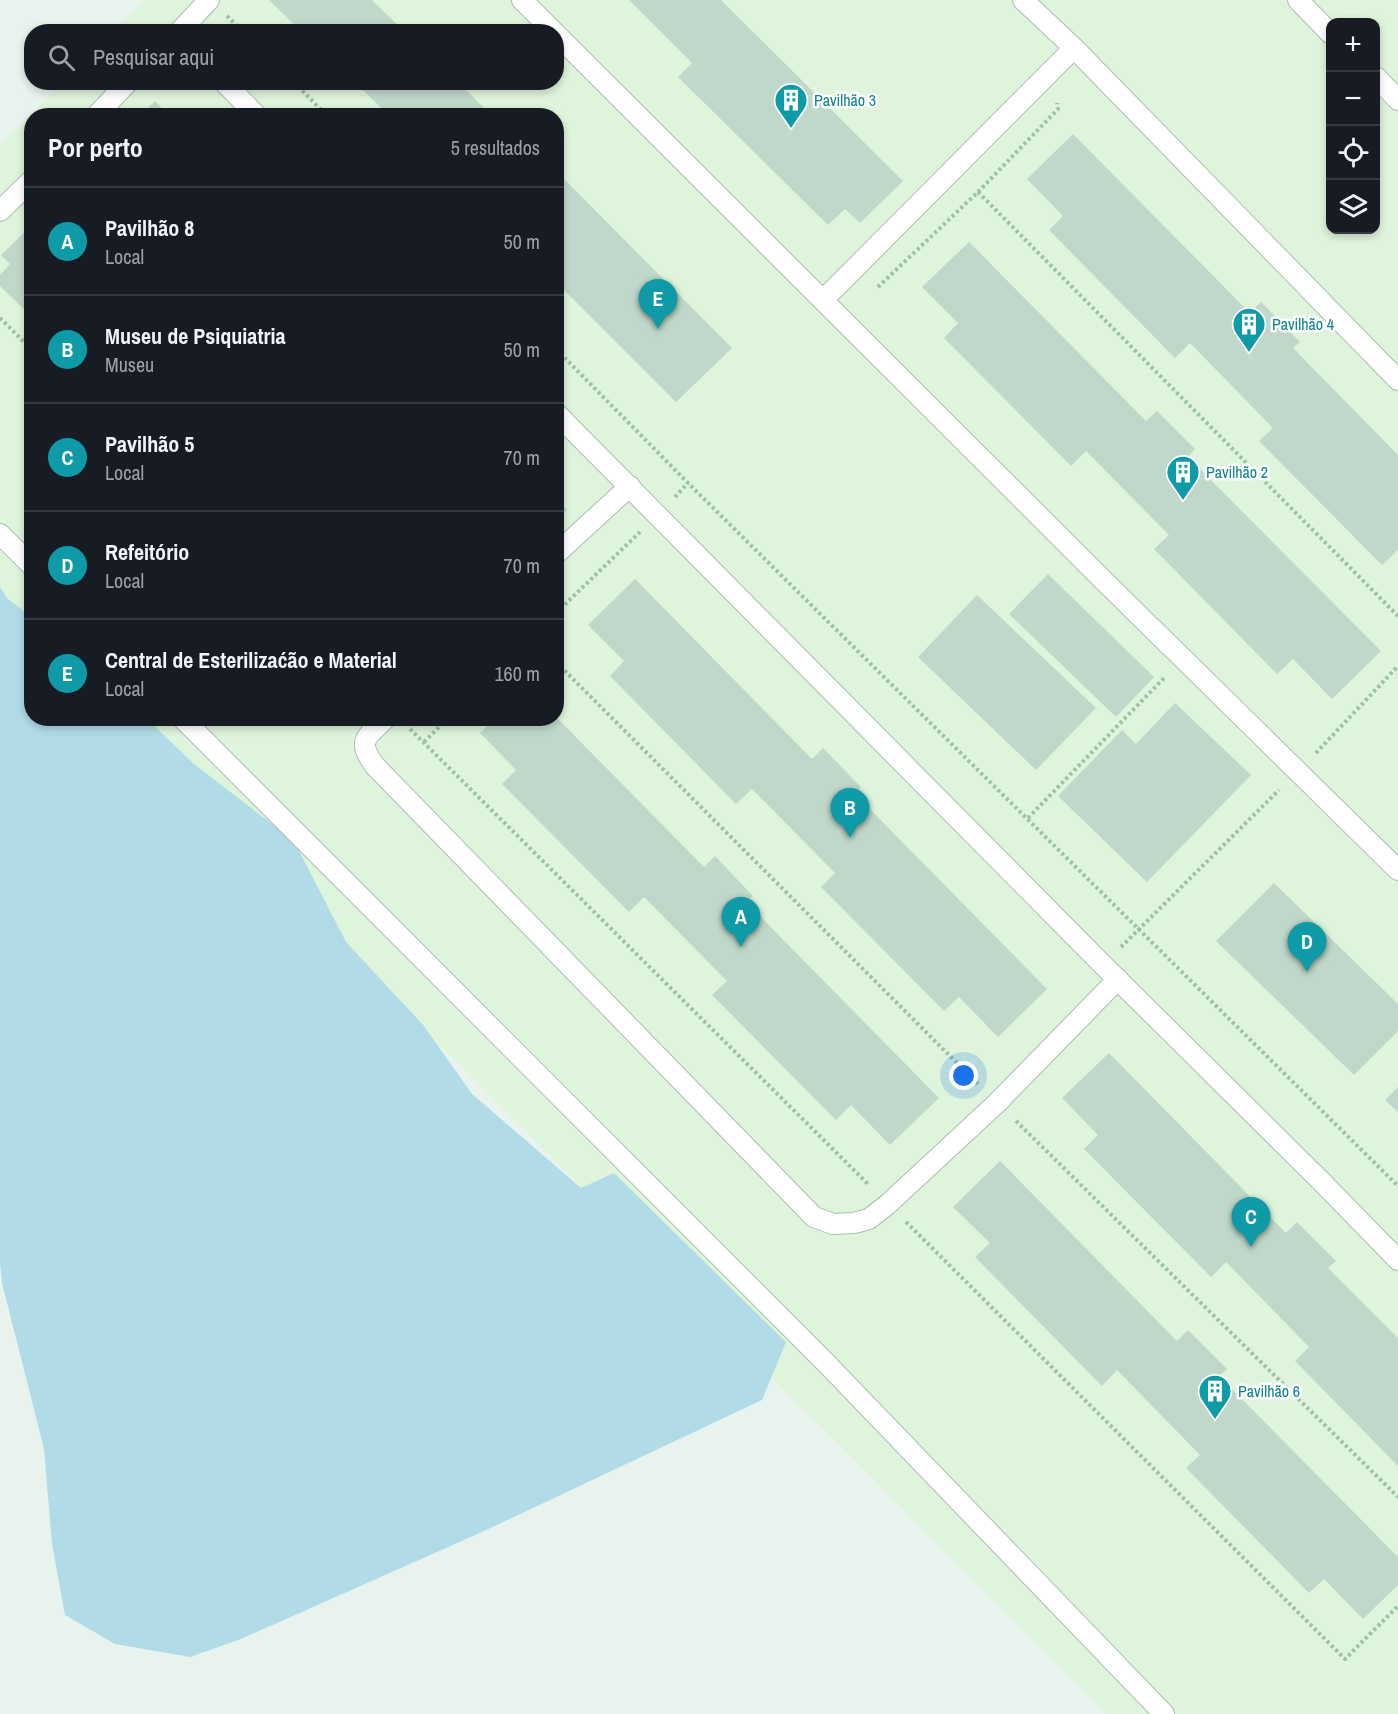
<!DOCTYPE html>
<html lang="pt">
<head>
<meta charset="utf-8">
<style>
  body { margin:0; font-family:"Archivo Narrow",sans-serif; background:#242831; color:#f1f3f6 }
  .controls { position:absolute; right:18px; top:18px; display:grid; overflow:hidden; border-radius:12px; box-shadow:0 3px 9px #0003 }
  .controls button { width:54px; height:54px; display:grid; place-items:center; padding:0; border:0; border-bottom:2px solid #363941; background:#171b24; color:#f1f3f6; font:30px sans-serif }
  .you { position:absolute; left:964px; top:1076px; width:21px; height:21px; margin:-15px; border:4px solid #fff; border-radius:50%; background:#1a73e8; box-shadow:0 0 0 9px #1a73e833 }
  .badge { display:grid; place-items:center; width:39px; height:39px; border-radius:50%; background:#30f61d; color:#fff; font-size:20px; font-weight:700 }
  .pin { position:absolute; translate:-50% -50px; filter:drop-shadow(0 2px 3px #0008) }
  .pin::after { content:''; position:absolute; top:32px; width:21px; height:18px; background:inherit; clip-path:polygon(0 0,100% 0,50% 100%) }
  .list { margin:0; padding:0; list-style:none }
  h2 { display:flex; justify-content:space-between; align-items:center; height:78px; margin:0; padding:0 24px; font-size:26px }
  h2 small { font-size:20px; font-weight:400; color:#9ea1a6 }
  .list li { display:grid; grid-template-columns:39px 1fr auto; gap:18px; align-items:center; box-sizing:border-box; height:108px; padding:0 24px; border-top:2px solid #363941 }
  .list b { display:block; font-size:22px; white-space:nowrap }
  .list p { margin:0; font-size:20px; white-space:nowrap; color:#9ea1a6 }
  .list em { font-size:20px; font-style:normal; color:#9ea1a6 }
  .icon { flex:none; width:33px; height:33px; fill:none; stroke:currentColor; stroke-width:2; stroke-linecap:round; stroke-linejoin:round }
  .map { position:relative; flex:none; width:1398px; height:1714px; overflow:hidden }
  .search { position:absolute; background:#171b24; box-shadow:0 3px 9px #0003; left:24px; top:24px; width:540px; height:66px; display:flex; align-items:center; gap:15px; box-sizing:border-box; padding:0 21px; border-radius:24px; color:#9ea1a6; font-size:22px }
  .panel { position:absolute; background:#171b24; box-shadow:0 3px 9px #0003; left:24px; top:108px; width:540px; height:618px; border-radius:24px }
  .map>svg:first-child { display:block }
</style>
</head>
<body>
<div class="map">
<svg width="1398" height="1714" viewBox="0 0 1398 1714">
  <rect width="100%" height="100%" fill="#e8f3ed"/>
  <path fill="#def4db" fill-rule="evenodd" d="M146 0H1398V1714H1108L115 719 556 718V116H32L31 635 0 603V146L63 83 556 82V32L114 31ZM1330 22H1376V230H1330Z"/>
  <polygon fill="#b1dce7" points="0,587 7,598 31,617 32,718 147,719 194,764 294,841 346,942 424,1026 472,1094 581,1188 614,1173 786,1342 762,1400 482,1532 241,1639 190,1657 115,1644 65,1615 52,1544 44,1449 2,1283 0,1263"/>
  <g fill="#c0d8c9">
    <polygon points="269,0 372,0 405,32 302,32"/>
    <polygon points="629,0 721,0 903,181 860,223 845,209 828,225 678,77 692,63"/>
    <polygon points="355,82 458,82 492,116 389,116"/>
    <polygon points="155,101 169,116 140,116"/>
    <polygon points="1073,134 1250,313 1261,302 1300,342 1293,348 1398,455 1398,550 1382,565 1259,441 1273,428 1190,343 1175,358 1049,230 1063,216 1027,179"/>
    <polygon points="556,171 732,348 676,402 556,282"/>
    <polygon points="32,225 32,317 0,286 0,275 10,264 1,255"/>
    <polygon points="969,242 1146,421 1157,411 1195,449 1188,457 1381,651 1332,699 1293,659 1277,674 1154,549 1169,535 1086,451 1071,466 944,338 958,323 922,287"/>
    <polygon points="556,499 567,510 556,521"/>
    <polygon points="1048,574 1154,677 1116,717 1009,614"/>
    <polygon points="635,579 812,759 823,748 861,787 855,794 1047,989 998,1037 959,997 944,1011 821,887 835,873 752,789 736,804 610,676 624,661 588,625"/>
    <polygon points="977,595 1096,708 1036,770 918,657"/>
    <polygon points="1175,703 1251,775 1147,882 1058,796 1122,730 1136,744"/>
    <polygon points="495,718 557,718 704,867 715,856 753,896 746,902 939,1098 890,1145 851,1105 836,1120 712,995 727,981 644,897 629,912 502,784 516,770 480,733"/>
    <polygon points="1274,883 1398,1004 1398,1031 1354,1075 1216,941"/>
    <polygon points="1109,1053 1286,1233 1297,1222 1336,1261 1328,1268 1398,1338 1398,1466 1295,1361 1309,1347 1226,1262 1211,1277 1084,1149 1098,1135 1062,1098"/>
    <polygon points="1398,1087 1398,1112 1385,1100"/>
    <polygon points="1000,1161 1177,1341 1188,1330 1227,1369 1219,1376 1398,1557 1398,1585 1363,1619 1324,1579 1309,1593 1186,1468 1200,1455 1117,1370 1102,1386 975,1257 990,1243 953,1207"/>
  </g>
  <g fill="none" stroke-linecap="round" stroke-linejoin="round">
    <defs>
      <g id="lane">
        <polyline points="522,0 554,32"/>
        <polyline points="1023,0 1074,48 1398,380"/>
        <polyline points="1298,0 1330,33"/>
        <polyline points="179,32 209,0"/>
        <polyline points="556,34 1102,579 1398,870"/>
        <polyline points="1376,77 1398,100"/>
        <polyline points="224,82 257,116"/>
        <polyline points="96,116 128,82"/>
        <polyline points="0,211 32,180"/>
        <polyline points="823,300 1074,48"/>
        <polyline points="556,413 1103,965 1323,1183 1398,1260"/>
        <polyline points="0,534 32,566"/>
        <polyline points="556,554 630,486"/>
        <polyline points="182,718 827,1364 1164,1714"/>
        <path d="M386 718C366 738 356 740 375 766L814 1217 833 1224 854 1223 869 1219 888 1204 997 1103 1118 979"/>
      </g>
    </defs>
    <use href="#lane" stroke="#aabfb2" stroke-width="22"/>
    <g stroke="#9cc0ab" stroke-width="4" stroke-dasharray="3 3" stroke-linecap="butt">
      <polyline points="227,16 243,32"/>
      <polyline points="294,82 327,116"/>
      <polyline points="978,192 1398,616"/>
      <polyline points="878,287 978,192 1058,109 1057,103"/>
      <polyline points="0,318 32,350"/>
      <polyline points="556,349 688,483 1398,1186"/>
      <polyline points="675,497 688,483"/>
      <polyline points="556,613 640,532"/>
      <polyline points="556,662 978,1084"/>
      <polyline points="410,729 869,1185"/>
      <polyline points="424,742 448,718"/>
      <polyline points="1316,753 1398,666"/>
      <polyline points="1028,818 1165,677"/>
      <polyline points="1121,947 1279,790"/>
      <polyline points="1016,1121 1398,1497"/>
      <polyline points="906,1222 1345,1659 1398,1606"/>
    </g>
    <use href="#lane" stroke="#fff" stroke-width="20"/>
  </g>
  <defs>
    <symbol id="building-pin" viewBox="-11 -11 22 30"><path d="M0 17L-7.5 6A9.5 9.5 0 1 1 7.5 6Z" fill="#0f9aa8" stroke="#fff"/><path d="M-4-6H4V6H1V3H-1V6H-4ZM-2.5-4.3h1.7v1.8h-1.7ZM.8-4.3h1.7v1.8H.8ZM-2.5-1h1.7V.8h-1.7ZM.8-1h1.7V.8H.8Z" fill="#fff"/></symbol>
  </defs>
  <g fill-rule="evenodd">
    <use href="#building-pin" x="772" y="81" width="38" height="52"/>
    <use href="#building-pin" x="1230" y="305" width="38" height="52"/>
    <use href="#building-pin" x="1164" y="453" width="38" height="52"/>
    <use href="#building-pin" x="1196" y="1372" width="38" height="52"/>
  </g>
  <g text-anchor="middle" stroke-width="5" stroke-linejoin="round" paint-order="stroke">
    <g font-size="16" fill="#0d838f" stroke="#fff" text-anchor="start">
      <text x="814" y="106">Pavilhão 3</text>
      <text x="1272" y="330">Pavilhão 4</text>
      <text x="1206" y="478">Pavilhão 2</text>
      <text x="1238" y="1397">Pavilhão 6</text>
    </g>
  </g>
</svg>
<div class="controls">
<button>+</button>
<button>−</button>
<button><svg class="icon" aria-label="locate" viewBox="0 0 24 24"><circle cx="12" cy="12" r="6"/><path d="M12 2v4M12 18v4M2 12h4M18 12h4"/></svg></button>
<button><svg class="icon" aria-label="layers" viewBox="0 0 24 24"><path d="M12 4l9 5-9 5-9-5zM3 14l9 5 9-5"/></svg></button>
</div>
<div class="you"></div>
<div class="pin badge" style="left:741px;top:947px;background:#0f9aa8">A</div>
<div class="pin badge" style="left:850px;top:838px;background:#0f9aa8">B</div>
<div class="pin badge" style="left:1251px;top:1247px;background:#0f9aa8">C</div>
<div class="pin badge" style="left:1307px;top:972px;background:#0f9aa8">D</div>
<div class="pin badge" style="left:658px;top:329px;background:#0f9aa8">E</div>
<div class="search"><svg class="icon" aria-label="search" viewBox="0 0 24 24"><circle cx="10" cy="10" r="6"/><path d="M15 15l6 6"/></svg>Pesquisar aqui</div>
<section class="panel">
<h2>Por perto<small>5 resultados</small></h2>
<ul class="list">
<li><span class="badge" style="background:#0f9aa8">A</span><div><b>Pavilhão 8</b><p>Local</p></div><em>50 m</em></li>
<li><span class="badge" style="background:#0f9aa8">B</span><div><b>Museu de Psiquiatria</b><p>Museu</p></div><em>50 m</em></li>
<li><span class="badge" style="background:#0f9aa8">C</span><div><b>Pavilhão 5</b><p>Local</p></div><em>70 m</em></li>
<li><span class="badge" style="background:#0f9aa8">D</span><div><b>Refeitório</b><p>Local</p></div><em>70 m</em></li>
<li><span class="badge" style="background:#0f9aa8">E</span><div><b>Central de Esterilizaćão e Material</b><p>Local</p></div><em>160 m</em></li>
</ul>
</section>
</div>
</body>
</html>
